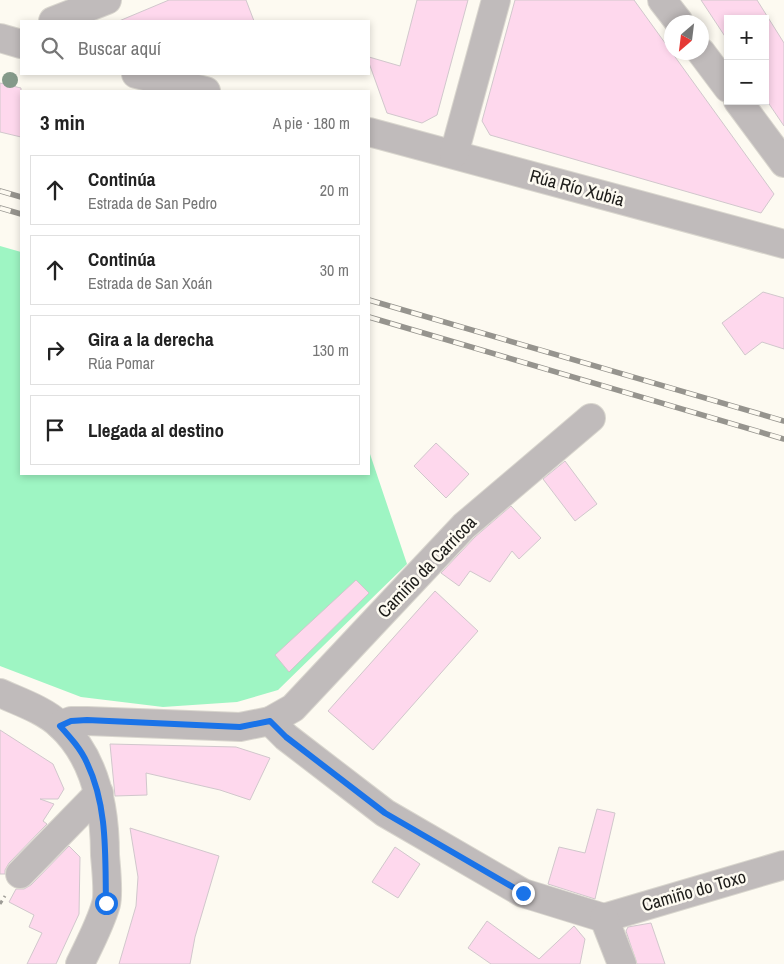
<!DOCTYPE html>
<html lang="es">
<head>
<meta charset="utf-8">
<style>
  body { margin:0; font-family:"Archivo Narrow",sans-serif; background:#f2f2f2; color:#222 }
  .controls { position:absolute; right:15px; top:15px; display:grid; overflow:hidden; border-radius:0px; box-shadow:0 2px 8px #0003 }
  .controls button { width:45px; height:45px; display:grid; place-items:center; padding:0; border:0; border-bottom:1px solid #e0e0e0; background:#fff; color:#222; font:25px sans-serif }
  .compass { position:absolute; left:664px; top:15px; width:45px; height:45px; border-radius:50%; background:#fff; box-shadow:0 2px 8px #0003; rotate:208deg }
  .stop { position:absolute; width:15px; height:15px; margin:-11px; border:4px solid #1a73e8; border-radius:50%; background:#fff }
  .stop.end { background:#1a73e8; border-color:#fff; box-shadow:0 1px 5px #0008 }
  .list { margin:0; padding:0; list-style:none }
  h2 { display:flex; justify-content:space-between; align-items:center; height:65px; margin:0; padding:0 20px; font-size:21px }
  h2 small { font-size:16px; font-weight:400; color:#767676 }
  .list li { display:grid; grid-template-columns:32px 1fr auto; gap:15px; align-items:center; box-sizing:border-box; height:70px; margin:0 10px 10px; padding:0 10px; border:1px solid #e0e0e0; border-radius:0px }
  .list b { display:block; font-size:19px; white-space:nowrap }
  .list p { margin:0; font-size:16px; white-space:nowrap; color:#767676 }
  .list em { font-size:16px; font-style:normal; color:#767676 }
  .icon { flex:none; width:28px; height:28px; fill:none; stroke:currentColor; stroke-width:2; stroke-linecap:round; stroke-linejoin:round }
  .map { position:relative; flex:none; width:784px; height:964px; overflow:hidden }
  .search { position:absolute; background:#fff; box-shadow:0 2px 8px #0003; left:20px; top:20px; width:350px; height:55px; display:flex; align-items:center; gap:12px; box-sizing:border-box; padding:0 18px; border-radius:0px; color:#767676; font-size:19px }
  .panel { position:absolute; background:#fff; box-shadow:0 2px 8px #0003; left:20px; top:90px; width:350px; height:385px; border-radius:0px }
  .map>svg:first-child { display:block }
</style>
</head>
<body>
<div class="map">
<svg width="784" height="964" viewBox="0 0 784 964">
  <rect width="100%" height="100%" fill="#fdfaf1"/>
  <polygon fill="#9ef5c3" points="0,246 21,252 21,474 369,474 369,451 407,564 278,690 237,702 163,707 81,697 0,666"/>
  <g fill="#fed8ed" stroke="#d1c7cc">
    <polygon points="169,0 246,0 254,21 119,21"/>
    <polygon points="417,0 468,0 437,115 422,123 387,113 369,63 369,57 400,66"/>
    <polygon points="515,0 634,0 774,194 761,213 490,135 482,121"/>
    <polygon points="701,0 757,0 784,43 784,126 765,98 765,19 728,19 728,41"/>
    <polygon points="0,83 21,88 21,137 0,132"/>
    <polygon points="763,292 784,298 784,349 762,342 745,355 722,323"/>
    <polygon points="436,443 469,474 446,498 414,466"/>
    <polygon points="565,461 597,504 575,521 543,479"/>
    <polygon points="511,506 541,538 519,559 512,551 490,582 470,571 459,586 441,573 475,537"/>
    <polygon points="356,580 369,593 289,672 275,655"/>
    <polygon points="435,591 478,631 373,750 328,711"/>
    <polygon points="0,730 53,764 64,789 58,799 40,799 54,804 43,821 47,824 9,863 5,870 5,874 0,874"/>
    <polygon points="110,744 236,747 270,758 250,800 220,790 146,773 147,795 115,796"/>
    <polygon points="597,809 615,813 595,899 548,884 559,847 585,853"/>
    <polygon points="130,828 219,856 195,937 190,964 119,964 136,906 138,877"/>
    <polygon points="69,846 80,857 79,914 56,964 27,964 42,933 29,927 34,915 9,902 16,889 24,889 31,885"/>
    <polygon points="395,847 420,864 398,898 372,882"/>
    <polygon points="487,921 539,959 574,926 585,939 580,964 491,964 468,948"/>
    <polygon points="651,923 665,964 637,964 626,931 628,927"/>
  </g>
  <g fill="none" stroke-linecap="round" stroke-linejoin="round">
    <defs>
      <g id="minor">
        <polyline points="662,0 679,22"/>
        <polyline points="53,21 107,0"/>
        <polyline points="0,38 21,44"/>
        <polyline points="701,52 728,88"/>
        <polyline points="136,74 206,91"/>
        <polyline points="738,101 784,163"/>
        <polyline points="369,132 784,244"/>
        <polyline points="454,154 496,0"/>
        <path d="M0 693C20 702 44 710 60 725 96 758 105 809 105 855 106 868 109 893 106 904 100 925 89 945 80 964"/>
        <polyline points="270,721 286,737 385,813 523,893 604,918"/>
        <polyline points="60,725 71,721 87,721 240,727 270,721 293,708 464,526 591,418"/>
        <polyline points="20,874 99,793"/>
        <polyline points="604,918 784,865"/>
        <polyline points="604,918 622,964"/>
      </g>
    </defs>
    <use href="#minor" stroke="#d9d6ce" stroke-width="30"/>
    <polyline stroke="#9e9c96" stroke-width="3" stroke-dasharray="4 4" stroke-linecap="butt" points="0,904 5,896"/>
    <use href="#minor" stroke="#c0bbbb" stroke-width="28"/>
    <defs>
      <g id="rail">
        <polyline points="0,191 21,197"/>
        <polyline points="0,208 21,214"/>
        <polyline points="369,300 784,421"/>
        <polyline points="369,317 784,439"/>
      </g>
    </defs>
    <use href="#rail" stroke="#96948e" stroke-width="5.5"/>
    <use href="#rail" stroke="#fdfaf1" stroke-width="4" stroke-dasharray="11" stroke-linecap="butt"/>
  </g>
  <circle fill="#859a8a" cx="10" cy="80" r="8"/>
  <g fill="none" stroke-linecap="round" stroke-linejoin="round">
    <path stroke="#1a73e8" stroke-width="6" d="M106 903C105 856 108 807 87 763 81 749 70 737 60 726L71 721 87 720 240 727 270 721 286 737 385 813 523 893"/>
  </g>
  <g text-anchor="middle" stroke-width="5" stroke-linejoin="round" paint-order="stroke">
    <g font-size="18" fill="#1d1c19" stroke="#fdfaf1">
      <text transform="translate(577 188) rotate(15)" y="6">Rúa Río Xubia</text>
      <text transform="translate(427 567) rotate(-46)" y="6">Camiño da Carricoa</text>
      <text transform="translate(694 891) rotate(-16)" y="6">Camiño do Toxo</text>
    </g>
  </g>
</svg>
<div class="controls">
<button>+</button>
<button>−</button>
</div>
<svg class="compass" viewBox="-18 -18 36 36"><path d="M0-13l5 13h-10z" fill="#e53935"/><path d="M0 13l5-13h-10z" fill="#767676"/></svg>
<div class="stop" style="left:106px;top:903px"></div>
<div class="stop end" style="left:523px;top:893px"></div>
<div class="search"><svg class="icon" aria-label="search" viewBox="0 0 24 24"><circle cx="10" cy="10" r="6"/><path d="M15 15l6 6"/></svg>Buscar aquí</div>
<section class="panel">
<h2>3 min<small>A pie · 180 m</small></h2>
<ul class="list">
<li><svg class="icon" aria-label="ahead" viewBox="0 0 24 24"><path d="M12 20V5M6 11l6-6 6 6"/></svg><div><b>Continúa</b><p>Estrada de San Pedro</p></div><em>20 m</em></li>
<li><svg class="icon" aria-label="ahead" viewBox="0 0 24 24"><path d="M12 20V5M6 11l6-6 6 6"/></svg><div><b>Continúa</b><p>Estrada de San Xoán</p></div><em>30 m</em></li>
<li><svg class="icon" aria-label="right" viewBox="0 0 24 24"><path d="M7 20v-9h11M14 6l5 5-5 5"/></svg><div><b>Gira a la derecha</b><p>Rúa Pomar</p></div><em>130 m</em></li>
<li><svg class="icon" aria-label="arrive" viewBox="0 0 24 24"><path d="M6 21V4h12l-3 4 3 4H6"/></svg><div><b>Llegada al destino</b></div></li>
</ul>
</section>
</div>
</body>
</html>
